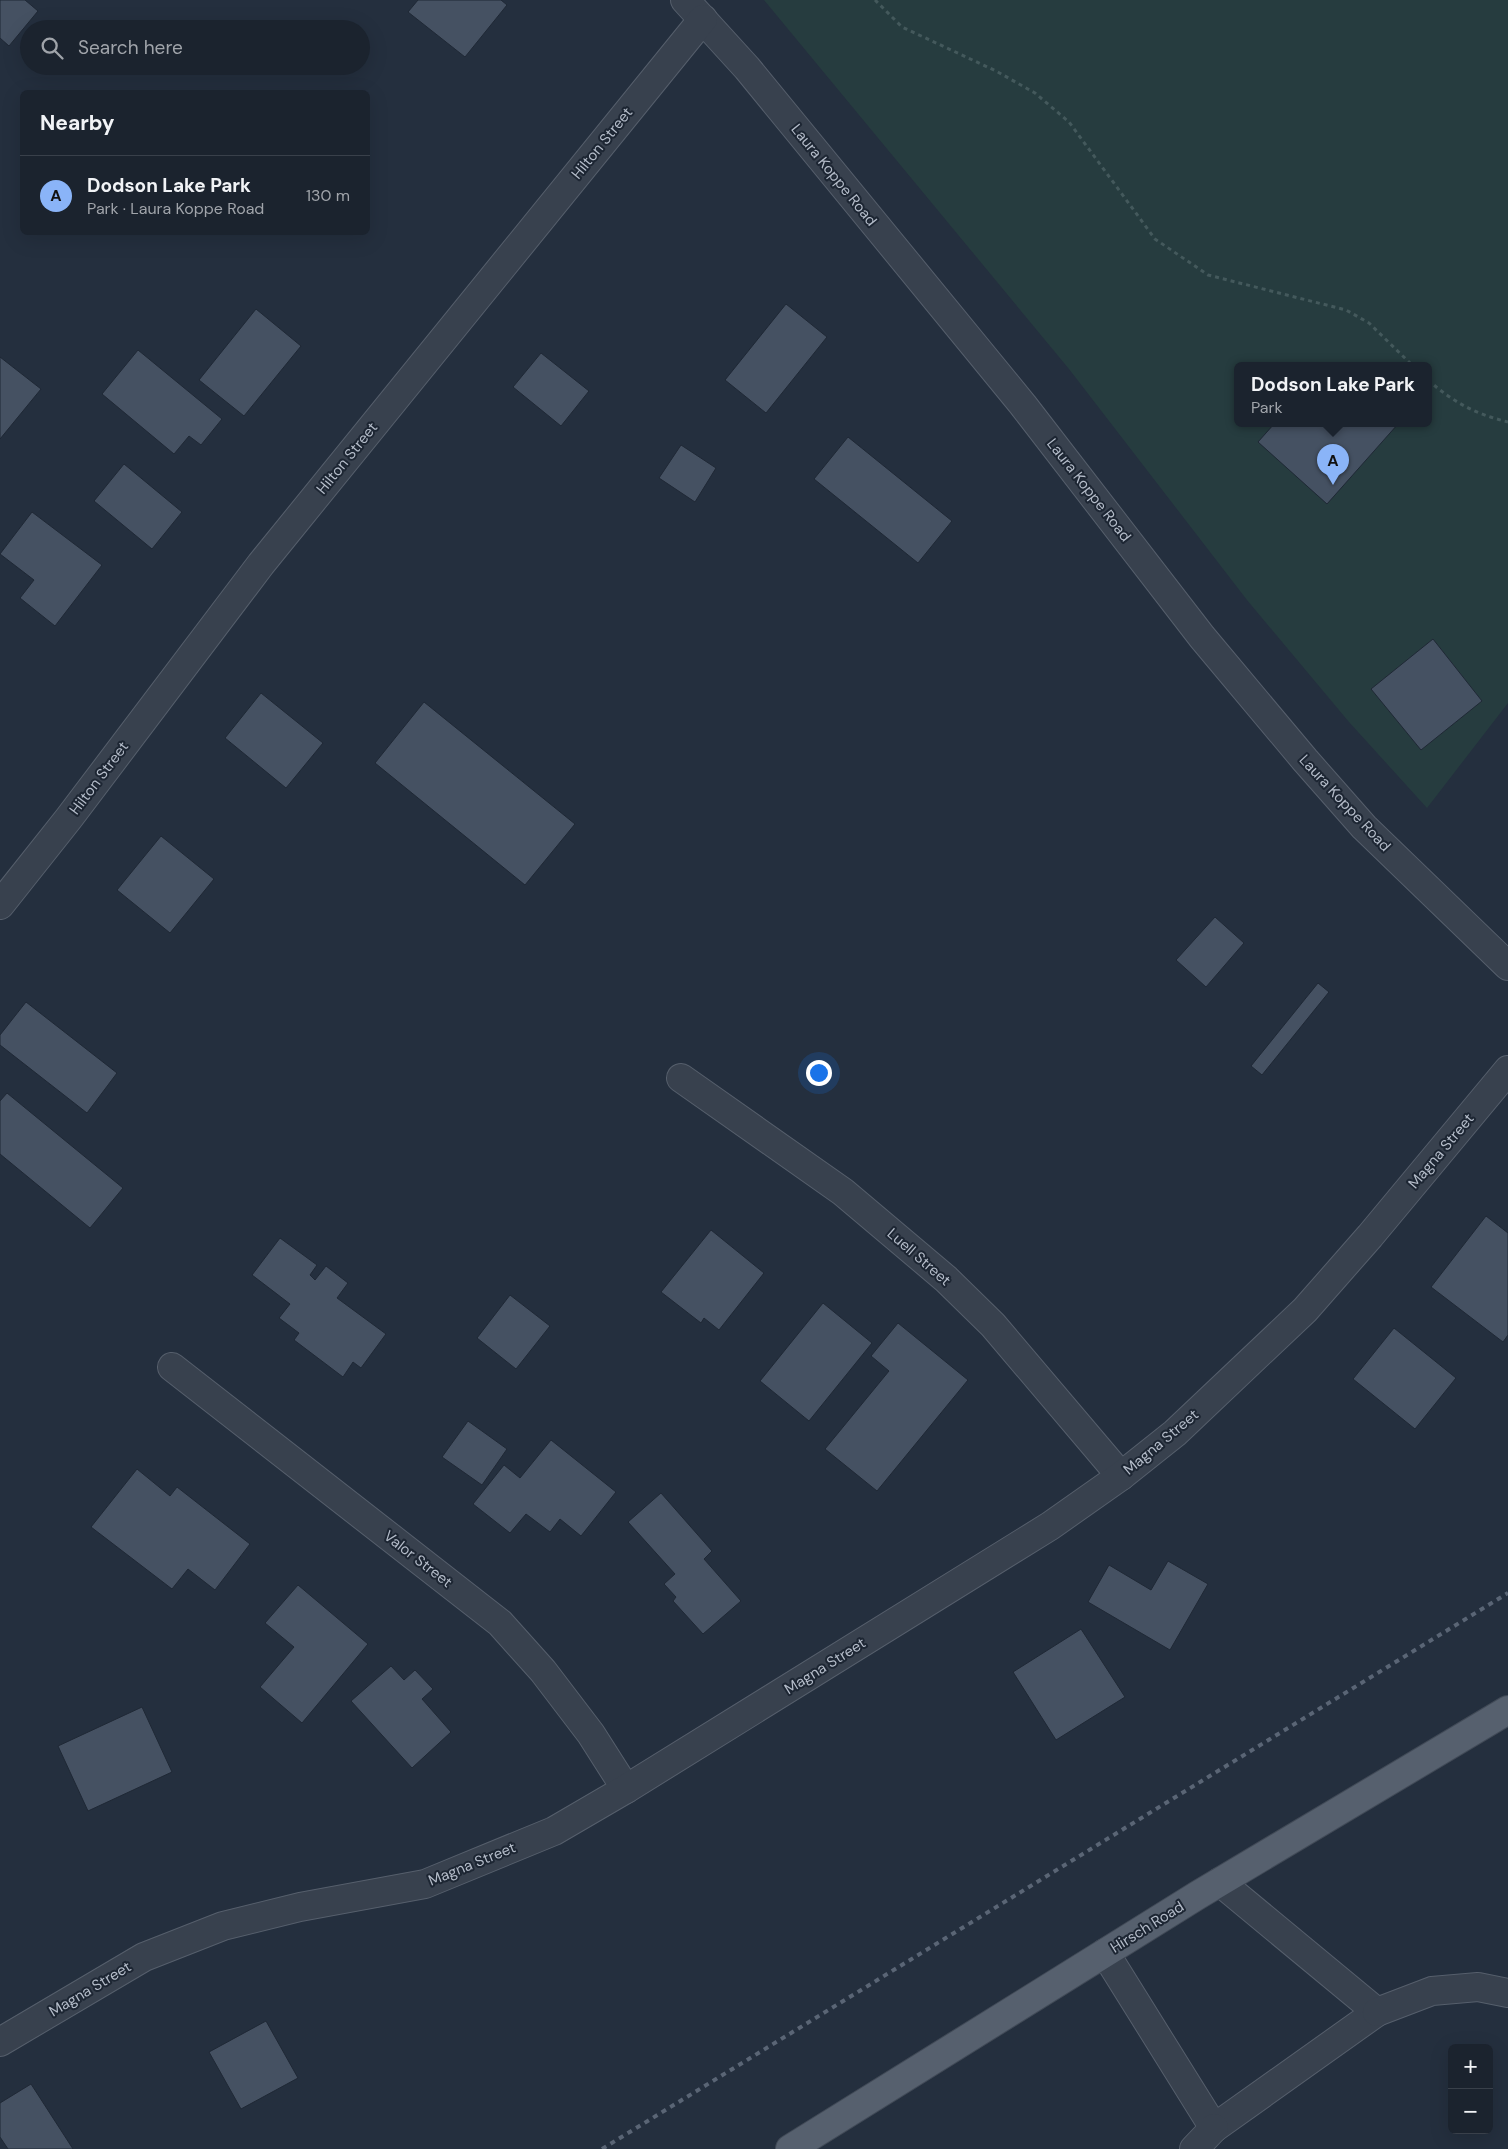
<!DOCTYPE html>
<html lang="en">
<head>
<meta charset="utf-8">
<style>
  body { margin:0; font-family:"DM Sans",sans-serif; background:#282f3a; color:#f1f3f6 }
  .controls { position:absolute; right:15px; bottom:15px; display:grid; overflow:hidden; border-radius:8px; box-shadow:0 5px 20px #0002 }
  .controls button { width:45px; height:45px; display:grid; place-items:center; padding:0; border:0; border-bottom:1px solid #39404a; background:#1b232e; color:#f1f3f6; font:25px sans-serif }
  .you { position:absolute; left:818px; top:1072px; width:18px; height:18px; margin:-12px; border:4px solid #fff; border-radius:50%; background:#1a73e8; box-shadow:0 0 0 8px #1a73e833 }
  .badge { display:grid; place-items:center; width:32px; height:32px; border-radius:50%; background:#8ab4f8; color:#111; font-size:16px; font-weight:700 }
  .pin { position:absolute; translate:-50% -41px; filter:drop-shadow(0 1px 2px #0008) }
  .pin::after { content:''; position:absolute; top:26px; width:18px; height:15px; background:inherit; clip-path:polygon(0 0,100% 0,50% 100%) }
  .popup { position:absolute; left:1234px; top:362px; width:198px; height:65px; box-sizing:border-box; display:grid; place-content:center; border-radius:8px; background:#1b232e; filter:drop-shadow(0 1px 4px #0005); font-size:16px; white-space:nowrap; color:#a0a4aa }
  .popup b { font-size:19px; color:#f1f3f6 }
  .popup::after { content:''; position:absolute; left:50%; top:100%; margin-left:-10px; border:10px solid transparent; border-top-color:#1b232e }
  .list { margin:0; padding:0; list-style:none }
  h2 { display:flex; justify-content:space-between; align-items:center; height:65px; margin:0; padding:0 20px; font-size:21px }
  h2 small { font-size:16px; font-weight:400; color:#a0a4aa }
  .list li { display:grid; grid-template-columns:32px 1fr auto; gap:15px; align-items:center; box-sizing:border-box; height:80px; padding:0 20px; border-top:1px solid #39404a }
  .list b { display:block; font-size:19px; white-space:nowrap }
  .list p { margin:0; font-size:16px; white-space:nowrap; color:#a0a4aa }
  .list em { font-size:16px; font-style:normal; color:#a0a4aa }
  .icon { flex:none; width:28px; height:28px; fill:none; stroke:currentColor; stroke-width:2; stroke-linecap:round; stroke-linejoin:round }
  .map { position:relative; flex:none; width:1508px; height:2149px; overflow:hidden }
  .search { position:absolute; background:#1b232e; box-shadow:0 5px 20px #0002; left:20px; top:20px; width:350px; height:55px; display:flex; align-items:center; gap:12px; box-sizing:border-box; padding:0 18px; border-radius:28px; color:#a0a4aa; font-size:19px }
  .panel { position:absolute; background:#1b232e; box-shadow:0 5px 20px #0002; left:20px; top:90px; width:350px; height:145px; border-radius:8px }
  .map>svg:first-child { display:block }
</style>
</head>
<body>
<div class="map">
<svg width="1508" height="2149" viewBox="0 0 1508 2149">
  <rect width="100%" height="100%" fill="#242f3e"/>
  <path fill="#263c3f" fill-rule="evenodd" d="M764 0H1508V703L1427 808 1349 722 1247 600 1069 369ZM1238 366H1428V424H1238Z"/>
  <g fill="#455162" stroke="#1f2835">
    <polygon points="0,0 25,0 38,11 9,46 0,38"/>
    <polygon points="418,0 501,0 507,5 465,57 408,12"/>
    <polygon points="786,304 827,337 766,413 725,380"/>
    <polygon points="256,309 301,346 244,416 199,380"/>
    <polygon points="138,350 222,419 201,445 189,436 174,454 102,394"/>
    <polygon points="541,353 589,391 561,426 513,387"/>
    <polygon points="0,357 41,389 0,439"/>
    <polygon points="1274,424 1398,424 1327,504 1258,442"/>
    <polygon points="848,437 952,521 918,563 814,479"/>
    <polygon points="681,445 716,468 695,502 659,478"/>
    <polygon points="124,464 182,512 152,549 94,501"/>
    <polygon points="32,512 102,565 55,626 20,598 34,580 0,554"/>
    <polygon points="1433,639 1482,701 1421,750 1371,689"/>
    <polygon points="261,693 323,743 286,788 225,738"/>
    <polygon points="424,702 575,824 525,885 375,763"/>
    <polygon points="161,836 214,879 170,933 117,890"/>
    <polygon points="1215,917 1244,943 1206,987 1176,960"/>
    <polygon points="1318,983 1329,992 1262,1075 1251,1066"/>
    <polygon points="26,1002 117,1073 87,1113 0,1045 0,1035"/>
    <polygon points="7,1093 123,1188 90,1228 0,1154 0,1101"/>
    <polygon points="1486,1216 1508,1233 1508,1335 1503,1342 1431,1287"/>
    <polygon points="711,1230 764,1273 719,1330 704,1318 701,1323 661,1292"/>
    <polygon points="280,1238 317,1265 310,1275 315,1280 326,1266 348,1283 337,1298 386,1334 361,1368 353,1362 343,1377 294,1340 299,1333 279,1318 290,1304 252,1275"/>
    <polygon points="510,1295 550,1326 516,1369 477,1338"/>
    <polygon points="823,1303 872,1343 809,1421 760,1381"/>
    <polygon points="898,1323 968,1380 877,1491 825,1449 889,1371 871,1356"/>
    <polygon points="1394,1328 1456,1378 1415,1429 1353,1379"/>
    <polygon points="468,1421 507,1449 482,1485 442,1457"/>
    <polygon points="551,1440 616,1492 581,1536 560,1519 550,1532 526,1514 510,1533 473,1504 504,1465 520,1478"/>
    <polygon points="137,1469 170,1496 177,1487 250,1544 215,1590 188,1569 172,1589 91,1527"/>
    <polygon points="661,1493 712,1551 704,1559 741,1601 703,1634 673,1601 676,1597 664,1584 675,1574 628,1522"/>
    <polygon points="1168,1561 1208,1584 1170,1650 1088,1602 1109,1565 1151,1590"/>
    <polygon points="298,1585 368,1644 302,1723 260,1687 294,1647 265,1623"/>
    <polygon points="1081,1629 1125,1697 1056,1740 1013,1672"/>
    <polygon points="391,1666 404,1680 415,1670 433,1689 422,1699 451,1732 412,1768 351,1701"/>
    <polygon points="142,1707 172,1772 88,1811 58,1746"/>
    <polygon points="266,2021 298,2078 241,2109 209,2052"/>
    <polygon points="31,2084 73,2149 8,2149 0,2137 0,2103"/>
  </g>
  <g fill="none" stroke-linecap="round" stroke-linejoin="round">
    <defs>
      <g id="minor">
        <polyline points="685,0 747,68 1023,405 1202,637 1305,760 1364,827 1508,966"/>
        <polyline points="0,905 69,818 261,564 703,19"/>
        <polyline points="681,1078 843,1192 946,1279 993,1325 1121,1476"/>
        <polyline points="172,1367 500,1623 543,1671 591,1734 626,1789"/>
        <polyline points="1105,1953 1214,2128 1377,2012 1220,1882"/>
        <polyline points="1377,2012 1432,1991 1478,1987 1508,1993"/>
        <polyline points="0,2042 144,1957 223,1926 300,1907 425,1884 554,1831 626,1789 1050,1526 1121,1476 1175,1433 1305,1310 1370,1236 1508,1070"/>
        <polyline points="1194,2149 1214,2128"/>
      </g>
      <polyline id="major" points="790,2149 1198,1895 1508,1710"/>
    </defs>
    <use href="#minor" stroke="#565f6c" stroke-width="30"/>
    <use href="#major" stroke="#414a57" stroke-width="30"/>
    <g stroke="#44595c" stroke-width="3" stroke-dasharray="4 4" stroke-linecap="butt">
      <polyline points="875,0 902,27 996,71 1035,93 1069,122 1155,239 1208,275 1346,310 1369,323 1413,366"/>
      <path d="M1428 380C1453 402 1475 414 1508 422"/>
    </g>
    <use href="#minor" stroke="#38414e" stroke-width="28"/>
    <use href="#major" stroke="#56606e" stroke-width="28"/>
    <polyline stroke="#5a6575" stroke-width="4" stroke-dasharray="5 5" stroke-linecap="butt" points="602,2149 1508,1593"/>
  </g>
  <g text-anchor="middle" stroke-width="4" stroke-linejoin="round" paint-order="stroke">
    <g font-size="15" fill="#b4bcc9" stroke="#1d2633">
      <text transform="translate(602 143) rotate(-51)" y="5">Hilton Street</text>
      <text transform="translate(834 175) rotate(51)" y="5">Laura Koppe Road</text>
      <text transform="translate(347 458) rotate(-51)" y="5">Hilton Street</text>
      <text transform="translate(1089 490) rotate(52)" y="5">Laura Koppe Road</text>
      <text transform="translate(99 778) rotate(-53)" y="5">Hilton Street</text>
      <text transform="translate(1345 803) rotate(47)" y="5">Laura Koppe Road</text>
      <text transform="translate(1441 1151) rotate(-50)" y="5">Magna Street</text>
      <text transform="translate(919 1257) rotate(41)" y="5">Luell Street</text>
      <text transform="translate(1161 1442) rotate(-40)" y="5">Magna Street</text>
      <text transform="translate(418 1559) rotate(38)" y="5">Valor Street</text>
      <text transform="translate(825 1666) rotate(-32)" y="5">Magna Street</text>
      <text transform="translate(472 1864) rotate(-22)" y="5">Magna Street</text>
      <text transform="translate(1147 1927) rotate(-32)" y="5">Hirsch Road</text>
      <text transform="translate(90 1989) rotate(-31)" y="5">Magna Street</text>
    </g>
  </g>
</svg>
<div class="controls">
<button>+</button>
<button>−</button>
</div>
<div class="you"></div>
<div class="pin badge" style="left:1333px;top:485px">A</div>
<div class="popup"><b>Dodson Lake Park</b>Park</div>
<div class="search"><svg class="icon" aria-label="search" viewBox="0 0 24 24"><circle cx="10" cy="10" r="6"/><path d="M15 15l6 6"/></svg>Search here</div>
<section class="panel">
<h2>Nearby<small></small></h2>
<ul class="list">
<li><span class="badge">A</span><div><b>Dodson Lake Park</b><p>Park · Laura Koppe Road</p></div><em>130 m</em></li>
</ul>
</section>
</div>
</body>
</html>
